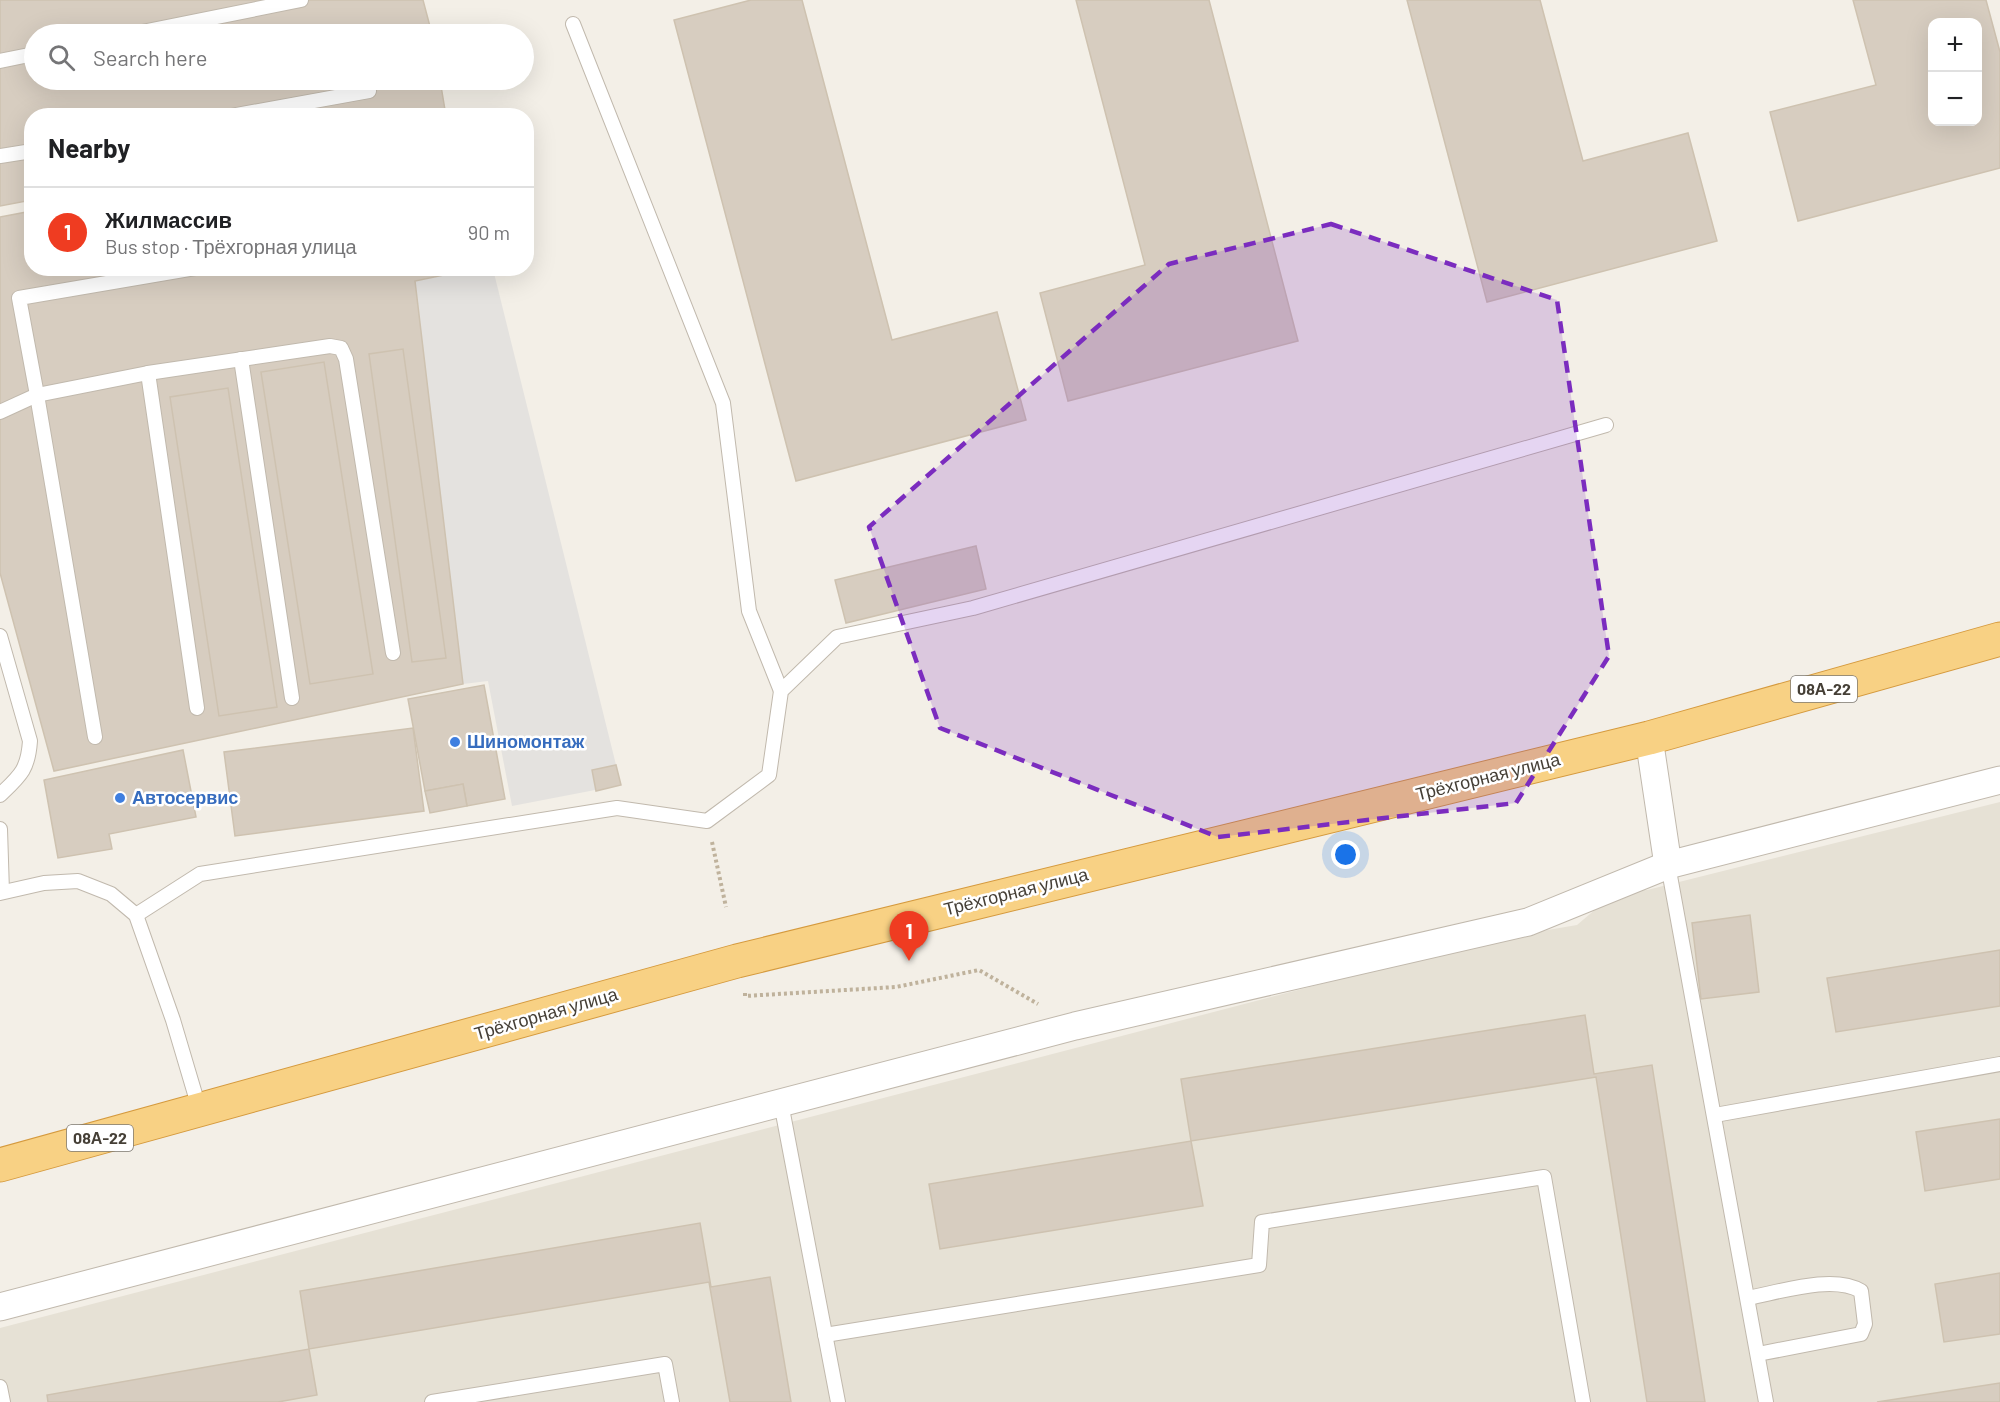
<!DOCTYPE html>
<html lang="en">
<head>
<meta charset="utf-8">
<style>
  body { margin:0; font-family:Barlow,sans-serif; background:#f6f6f6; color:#202124 }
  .controls { position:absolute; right:18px; top:18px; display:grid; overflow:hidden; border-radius:12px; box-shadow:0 6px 24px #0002 }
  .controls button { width:54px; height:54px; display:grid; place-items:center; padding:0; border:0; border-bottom:2px solid #e0e0e0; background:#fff; color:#202124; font:30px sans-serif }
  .you { position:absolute; left:1346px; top:855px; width:21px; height:21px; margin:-15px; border:4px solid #fff; border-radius:50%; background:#1a73e8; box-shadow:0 0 0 9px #1a73e833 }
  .badge { display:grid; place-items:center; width:39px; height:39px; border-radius:50%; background:#ef3c21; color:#fff; font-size:20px; font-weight:700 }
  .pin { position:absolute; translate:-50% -50px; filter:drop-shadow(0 2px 3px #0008) }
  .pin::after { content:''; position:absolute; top:32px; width:21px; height:18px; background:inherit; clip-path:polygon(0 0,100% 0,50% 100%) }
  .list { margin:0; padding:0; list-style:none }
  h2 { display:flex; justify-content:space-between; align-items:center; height:78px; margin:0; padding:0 24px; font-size:26px }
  h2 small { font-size:20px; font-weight:400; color:#757577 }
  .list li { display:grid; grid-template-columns:39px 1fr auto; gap:18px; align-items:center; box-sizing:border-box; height:90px; padding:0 24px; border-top:2px solid #e0e0e0 }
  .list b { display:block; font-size:22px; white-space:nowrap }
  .list p { margin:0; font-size:20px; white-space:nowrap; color:#757577 }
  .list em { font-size:20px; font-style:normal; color:#757577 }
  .icon { flex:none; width:33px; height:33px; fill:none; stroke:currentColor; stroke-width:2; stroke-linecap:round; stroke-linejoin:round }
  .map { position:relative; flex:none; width:2000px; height:1402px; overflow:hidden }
  .search { position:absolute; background:#fff; box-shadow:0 6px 24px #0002; left:24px; top:24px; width:510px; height:66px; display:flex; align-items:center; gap:15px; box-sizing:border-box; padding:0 21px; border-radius:33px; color:#757577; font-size:22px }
  .panel { position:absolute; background:#fff; box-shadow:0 6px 24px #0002; left:24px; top:108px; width:510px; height:168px; border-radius:24px }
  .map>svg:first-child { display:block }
</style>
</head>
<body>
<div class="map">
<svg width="2000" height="1402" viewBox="0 0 2000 1402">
  <rect width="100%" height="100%" fill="#f3efe7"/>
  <polygon fill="#e6e1d5" points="2000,802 2000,1402 0,1402 0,1328 1494,939 1577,925 1617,891 1647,890"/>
  <polygon fill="#e4e2df" points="477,269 493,269 621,785 512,806 488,681 463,684 415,281"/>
  <g fill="#d7cdc0" stroke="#cec2b0" stroke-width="1.5" fill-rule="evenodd">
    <polygon points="0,0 423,0 432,34 34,34 34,80 440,80 446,116 32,116 32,200 0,206"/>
    <polygon points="751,0 802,0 892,340 997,312 1026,420 796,481 674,20"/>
    <polygon points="1076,0 1209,0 1298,341 1068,401 1040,293 1145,265"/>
    <polygon points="1407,0 1540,0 1583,161 1688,133 1717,241 1487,302"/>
    <path d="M1853 0H1986L2000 52V168L1798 221 1770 112 1876 85ZM1932 22H1978V122H1932Z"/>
    <polygon points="32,211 32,268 477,268 415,281 463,684 54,771 0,573 0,217"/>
    <polygon points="403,349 446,658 412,662 369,354"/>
    <polygon points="324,362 373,674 310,684 261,372"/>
    <polygon points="228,388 277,707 219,716 170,397"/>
    <polygon points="976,546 986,589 846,623 835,580"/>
    <polygon points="484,685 505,799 467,806 463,784 425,791 408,699"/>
    <polygon points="413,728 424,811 235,836 224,752"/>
    <polygon points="183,750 196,817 109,834 112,849 58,858 44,780"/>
    <polygon points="616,765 621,785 596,791 592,770"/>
    <polygon points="463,784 467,806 430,813 425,791"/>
    <polygon points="1750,915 1759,992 1701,999 1692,923"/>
    <polygon points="2000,950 2000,1006 1836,1032 1827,978"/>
    <polygon points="1585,1015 1594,1074 1652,1065 1705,1402 1647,1402 1596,1077 1191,1141 1181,1079"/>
    <polygon points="2000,1119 2000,1179 1925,1191 1916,1132"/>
    <polygon points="1191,1141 1203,1206 940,1249 929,1184"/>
    <polygon points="700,1223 711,1287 770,1277 791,1402 730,1402 709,1282 309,1349 300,1291"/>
    <polygon points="2000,1273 2000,1334 1944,1342 1935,1284"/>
    <polygon points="309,1349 317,1395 278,1402 48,1402 47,1395"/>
    <polygon points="2000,1383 2000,1402 1877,1402"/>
  </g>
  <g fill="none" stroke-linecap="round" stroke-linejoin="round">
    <defs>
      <g id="service">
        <polyline points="573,24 723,403 749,611 781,691"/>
        <polyline points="132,34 301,0"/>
        <polyline points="0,61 34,54"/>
        <polyline points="231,116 369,91"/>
        <polyline points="0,156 32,151"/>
        <polyline points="241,359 292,698"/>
        <polyline points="148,373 197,708"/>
        <polyline points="0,412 37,395 19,298 195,268"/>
        <path d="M0 636 30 741C28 770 20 776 0 795"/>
        <polyline points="95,737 37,395 148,373 330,346 341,348 346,359 393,653"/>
        <polyline points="0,829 2,892"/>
        <polyline points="1668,865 1766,1402"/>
        <polyline points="0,893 44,883 78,881 111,894 136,915 173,1020 200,1111"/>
        <polyline points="136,915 200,874 617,808 707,821 769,775 781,691 837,637 973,608 1606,425"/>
        <polyline points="781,1103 838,1402"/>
        <polyline points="1715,1115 2000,1064"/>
        <path d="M1748 1298C1780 1292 1833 1274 1861 1291L1865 1324 1861 1334 1758 1354"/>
        <polyline points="825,1335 1259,1265 1262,1222 1544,1177 1583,1402"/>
        <polyline points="0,1387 3,1402"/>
        <polyline points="432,1402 665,1364 672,1402"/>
      </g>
      <g id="minor">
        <polyline points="1649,738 1668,865"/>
        <polyline points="0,1307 1075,1026 1528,922 1668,865 2000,780"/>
      </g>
      <polyline id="trunk" points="0,1165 737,961 1649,738 2000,639"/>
    </defs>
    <use href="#service" stroke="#c1b9ad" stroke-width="16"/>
    <use href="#minor" stroke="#c1b9ad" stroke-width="29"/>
    <use href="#trunk" stroke="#d59a3e" stroke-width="35"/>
    <g stroke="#bfb29c" stroke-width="4" stroke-dasharray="3 3" stroke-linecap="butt">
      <polyline points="712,842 726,907"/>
      <polyline points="745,993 745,996 896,987 979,970 1038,1004"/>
    </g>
    <use href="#service" stroke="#fff" stroke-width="14"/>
    <use href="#minor" stroke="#fff" stroke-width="27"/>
    <use href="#trunk" stroke="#f8d184" stroke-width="33"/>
  </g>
  <path fill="#7b2cbf" fill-opacity="0.2" stroke="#7b2cbf" stroke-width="4.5" stroke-dasharray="12 8" stroke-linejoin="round" d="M1331 224 1557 300 1609 656 1516 803 1218 837 940 728 869 527 1169 264Z"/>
  <g fill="#3f7fe0" stroke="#fff" stroke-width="2">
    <circle cx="455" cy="742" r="6"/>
    <circle cx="120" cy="798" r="6"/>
  </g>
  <g text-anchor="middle" stroke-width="5" stroke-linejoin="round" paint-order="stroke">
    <g fill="#fff" stroke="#7d7972" stroke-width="1.5">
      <rect x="1791" y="676" width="66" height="26" rx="4.5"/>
      <rect x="67" y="1125" width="66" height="26" rx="4.5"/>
    </g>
    <g font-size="16" font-weight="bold" fill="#453f36">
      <text x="1824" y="695">08А-22</text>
      <text x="100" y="1144">08А-22</text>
    </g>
    <g font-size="18" font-weight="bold" fill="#366cbe" stroke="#fff" text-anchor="start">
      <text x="467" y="748">Шиномонтаж</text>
      <text x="132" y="804">Автосервис</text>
    </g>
    <g font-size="18" fill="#453f36" stroke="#fff">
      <text transform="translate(1488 777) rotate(-14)" y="6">Трёхгорная улица</text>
      <text transform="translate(1016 892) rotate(-14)" y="6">Трёхгорная улица</text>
      <text transform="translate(546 1014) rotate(-16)" y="6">Трёхгорная улица</text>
    </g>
  </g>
</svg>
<div class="controls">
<button>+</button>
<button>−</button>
</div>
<div class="you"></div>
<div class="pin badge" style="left:909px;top:961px">1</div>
<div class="search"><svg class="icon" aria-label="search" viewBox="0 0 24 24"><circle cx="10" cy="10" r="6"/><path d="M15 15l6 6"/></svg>Search here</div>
<section class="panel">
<h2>Nearby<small></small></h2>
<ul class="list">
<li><span class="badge">1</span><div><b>Жилмассив</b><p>Bus stop · Трёхгорная улица</p></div><em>90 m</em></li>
</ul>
</section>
</div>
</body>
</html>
